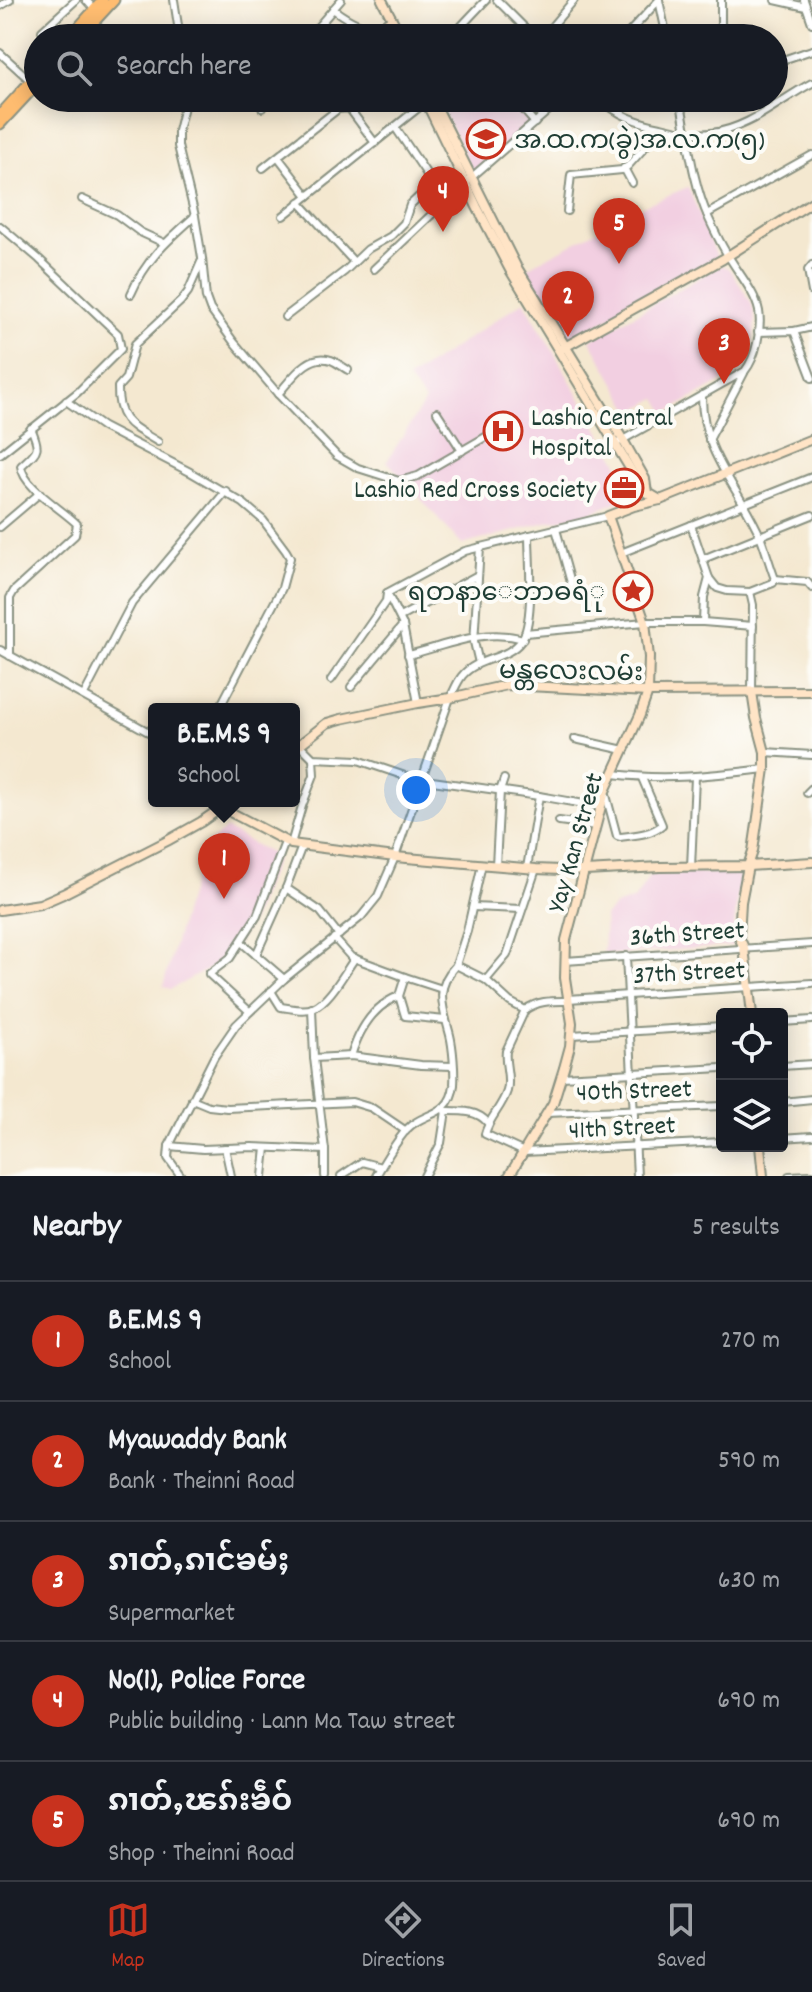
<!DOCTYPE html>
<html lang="en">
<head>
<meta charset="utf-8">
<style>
  body { margin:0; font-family:Dekko,"Noto Sans Myanmar",sans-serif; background:#20242c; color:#f1f3f6 }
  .controls { position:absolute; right:24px; bottom:24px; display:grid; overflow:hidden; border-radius:8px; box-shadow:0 4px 20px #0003 }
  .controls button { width:72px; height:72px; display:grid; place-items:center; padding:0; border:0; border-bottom:2px solid #363941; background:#171b24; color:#f1f3f6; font:40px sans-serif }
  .you { position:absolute; left:416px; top:790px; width:28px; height:28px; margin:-20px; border:6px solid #fff; border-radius:50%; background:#1a73e8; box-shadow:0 0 0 12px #1a73e833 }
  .badge { display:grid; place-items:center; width:52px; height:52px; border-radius:50%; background:#c8321e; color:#fff; font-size:26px; font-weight:700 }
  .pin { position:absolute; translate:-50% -66px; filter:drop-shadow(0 2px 4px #0008) }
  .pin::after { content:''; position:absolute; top:42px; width:28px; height:24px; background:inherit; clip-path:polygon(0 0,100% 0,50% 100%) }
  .popup { position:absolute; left:148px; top:703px; width:152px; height:104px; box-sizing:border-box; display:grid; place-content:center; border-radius:8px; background:#171b24; filter:drop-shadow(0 2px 6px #0005); font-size:26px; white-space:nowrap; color:#9ea1a6 }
  .popup b { font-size:30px; color:#f1f3f6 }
  .popup::after { content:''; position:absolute; left:50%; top:100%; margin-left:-16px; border:16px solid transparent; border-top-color:#171b24 }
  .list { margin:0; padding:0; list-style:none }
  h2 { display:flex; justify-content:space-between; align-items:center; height:104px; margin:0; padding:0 32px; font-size:34px }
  h2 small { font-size:26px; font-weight:400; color:#9ea1a6 }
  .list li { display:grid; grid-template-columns:52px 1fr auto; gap:24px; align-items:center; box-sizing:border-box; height:120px; padding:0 32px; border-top:2px solid #363941 }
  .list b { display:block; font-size:30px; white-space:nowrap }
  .list p { margin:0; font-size:26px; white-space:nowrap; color:#9ea1a6 }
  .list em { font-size:26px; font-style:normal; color:#9ea1a6 }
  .icon { flex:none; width:44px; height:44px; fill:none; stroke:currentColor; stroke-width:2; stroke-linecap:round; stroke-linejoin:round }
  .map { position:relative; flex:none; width:812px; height:1176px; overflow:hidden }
  .search { position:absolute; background:#171b24; box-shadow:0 4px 20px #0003; left:24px; right:24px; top:24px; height:88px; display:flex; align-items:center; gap:20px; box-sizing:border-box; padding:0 28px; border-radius:44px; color:#9ea1a6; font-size:30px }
  .sheet { height:704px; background:#171b24 }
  nav { display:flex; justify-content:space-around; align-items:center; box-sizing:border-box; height:112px; border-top:2px solid #363941; background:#171b24; font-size:22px; color:#9ea1a6 }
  nav a { display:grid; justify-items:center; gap:4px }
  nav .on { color:#c8321e }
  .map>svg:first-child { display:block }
</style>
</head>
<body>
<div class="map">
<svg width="812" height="1176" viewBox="0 0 812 1176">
  <rect width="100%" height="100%" fill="#fdfcf7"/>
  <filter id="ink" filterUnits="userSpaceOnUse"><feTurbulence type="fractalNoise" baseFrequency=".0125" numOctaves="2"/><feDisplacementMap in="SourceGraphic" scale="16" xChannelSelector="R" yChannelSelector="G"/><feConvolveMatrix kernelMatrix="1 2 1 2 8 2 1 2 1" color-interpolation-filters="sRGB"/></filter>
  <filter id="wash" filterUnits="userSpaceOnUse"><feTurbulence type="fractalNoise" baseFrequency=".006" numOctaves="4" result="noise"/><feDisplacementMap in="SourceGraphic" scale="32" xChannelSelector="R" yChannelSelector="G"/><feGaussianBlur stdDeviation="1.8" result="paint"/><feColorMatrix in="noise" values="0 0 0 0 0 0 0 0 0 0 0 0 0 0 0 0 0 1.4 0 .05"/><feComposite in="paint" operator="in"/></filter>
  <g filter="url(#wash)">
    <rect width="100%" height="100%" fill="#f4e8d0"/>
    <g fill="#f2cfe1">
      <polygon points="460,98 512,98 534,122 474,175 443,110"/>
      <polygon points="688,187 717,257 566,342 521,271 645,205"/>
      <polygon points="722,265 730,269 752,304 755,319 754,334 747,363 741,371 666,413 657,398 632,412 590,340"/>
      <polygon points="524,301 636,494 582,516 550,521 462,545 387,461 425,401 408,379"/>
      <polygon points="226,829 277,857 252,920 229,958 171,989 163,987 182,917 205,846"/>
      <polygon points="740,872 732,946 603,955 605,916 615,906 635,899 650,875"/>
    </g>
  </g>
  <g filter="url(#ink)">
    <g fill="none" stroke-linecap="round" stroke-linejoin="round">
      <defs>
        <g id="street">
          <polyline points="86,0 95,10"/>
          <polyline points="174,0 180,38"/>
          <polyline points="497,0 535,38"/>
          <polyline points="659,0 667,38"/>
          <polyline points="775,0 806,7"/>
          <polyline points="804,0 812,23"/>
          <polyline points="0,6 10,0"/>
          <path d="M333 9C349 21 369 33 389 26"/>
          <polyline points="42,31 76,0"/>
          <polyline points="308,38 341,0"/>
          <polyline points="450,38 486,0"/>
          <polyline points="542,38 574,0"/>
          <polyline points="624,38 659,0"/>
          <polyline points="721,38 721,0"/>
          <polyline points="0,53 31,81"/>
          <polyline points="774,63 812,50"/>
          <polyline points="186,98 178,131 178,146 195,216 202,258 206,298 210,309 233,341 278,394 337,456 358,468 399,481 418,476 513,421"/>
          <polyline points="513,98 535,123"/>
          <path d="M599 98C618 115 636 122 661 127 677 131 694 135 711 133 749 129 779 100 812 83"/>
          <polyline points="262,108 262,98"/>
          <polyline points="437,109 455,98"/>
          <polyline points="278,157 308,196"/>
          <polyline points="263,168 338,109 349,108 375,143"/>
          <polyline points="624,168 632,183"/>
          <polyline points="82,199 117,215 140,232 164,243"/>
          <polyline points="299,202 354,262"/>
          <polyline points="567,211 571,175 622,170 628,166 662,128"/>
          <polyline points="707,214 812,155"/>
          <polyline points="283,216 427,101"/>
          <polyline points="0,226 39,259 118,334 121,349 78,392 0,454"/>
          <polyline points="812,265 808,270 812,292"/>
          <polyline points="374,269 466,182 563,98"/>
          <path d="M131 294C146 259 167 241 195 216"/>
          <polyline points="285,317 345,271 368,249 391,236 404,223 410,205 429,187 426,173 395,127"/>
          <polyline points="794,331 812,327"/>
          <polyline points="758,332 794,331 812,378"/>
          <path d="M278 394C291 380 308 352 331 360 336 362 343 367 348 370"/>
          <polyline points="66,401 103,427 190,472 243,503 263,520 286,551 290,558 282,588 219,709"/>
          <polyline points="437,412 462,451"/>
          <polyline points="709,440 744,373"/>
          <path d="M158 442C132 426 117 422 118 387L126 378 135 344 181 301 188 292 201 262"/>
          <path d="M619 442 745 371C756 357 762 329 759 311 755 292 739 274 729 257 721 245 715 232 709 219 692 182 688 138 680 98"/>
          <path d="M691 525 709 578 717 588 727 591 750 592 773 583 775 579C770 566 766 551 761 538 740 488 701 453 702 395"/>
          <polyline points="0,527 40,493"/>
          <polyline points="556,529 573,590"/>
          <polyline points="621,553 812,477"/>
          <polyline points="703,559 812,515"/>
          <polyline points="775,579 807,582 812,588"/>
          <polyline points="750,592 753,605 752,692"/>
          <polyline points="387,593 403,625 418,703"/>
          <polyline points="400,617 478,575"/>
          <polyline points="703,622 704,597 709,578"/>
          <polyline points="525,633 645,622 703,622 753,626"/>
          <polyline points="0,650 154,735"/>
          <path d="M408 655C446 646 484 627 523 639"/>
          <path d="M10 656V598L14 591 75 535 77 524C62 509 23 487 21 466 38 450 41 451 31 428"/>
          <polyline points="479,663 474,642 480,547"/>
          <polyline points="331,680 386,601 387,593 465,551 608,516"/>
          <polyline points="351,687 403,625"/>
          <polyline points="84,695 132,603 226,491"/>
          <polyline points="575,739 624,750"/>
          <polyline points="299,744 313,758 358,760 411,778 539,796 601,807"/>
          <polyline points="765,752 812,755"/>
          <path d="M614 774C665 781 714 775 765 769"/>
          <polyline points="807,793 812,788"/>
          <path d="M606 795 617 836 620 837C635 835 650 835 662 825L642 778"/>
          <polyline points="559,821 596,826"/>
          <polyline points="291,844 302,806 314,775 313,758"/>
          <polyline points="496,865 500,791 504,779"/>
          <polyline points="691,867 695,777"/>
          <polyline points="527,868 539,796"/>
          <polyline points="286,888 320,911 339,935"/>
          <polyline points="473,907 521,909"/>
          <polyline points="334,938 351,957 405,977 442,989"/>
          <polyline points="241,942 284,979"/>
          <polyline points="256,955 286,888 302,846"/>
          <polyline points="626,956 637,1176"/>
          <polyline points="565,961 812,944"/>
          <polyline points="456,965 467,931 482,864"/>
          <polyline points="486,980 507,955 536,869"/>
          <path d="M271 991 281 1007C291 1008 303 1012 313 1008 330 1001 344 973 355 958"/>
          <polyline points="399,996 405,1016 445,1020"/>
          <polyline points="568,999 812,983"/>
          <polyline points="312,1008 314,1058 325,1150 325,1176"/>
          <path d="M525 1010 506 1051C504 1065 511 1076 507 1091 502 1107 489 1118 485 1134L524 1152 722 1142"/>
          <polyline points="249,1011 209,974 230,958 257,916 285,842"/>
          <polyline points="782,1022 812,1020"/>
          <polyline points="571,1035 722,1026"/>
          <path d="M351 1056C359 1030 373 1006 399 996L405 977"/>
          <polyline points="314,1058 351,1056 421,1065 453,1066"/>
          <polyline points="782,1066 812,1064"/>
          <polyline points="562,1077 722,1068"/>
          <polyline points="192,1099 209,1106 227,1108 352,1102 372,1108 406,1131"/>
          <polyline points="782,1102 812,1099"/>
          <path d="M445 1111C461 1111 477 1110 488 1123"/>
          <polyline points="547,1113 722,1106"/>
          <polyline points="782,1138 812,1136"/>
          <polyline points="169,1146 203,1149 252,1147 325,1150"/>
          <polyline points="225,1148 231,1176"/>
          <path d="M181 1176 168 1158 169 1146 214 1057 236 1025 284 979 361 917 378 896 395 857 450 698C454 691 457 682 462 676 477 657 507 660 521 641 535 622 529 560 529 535"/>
          <polyline points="263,1176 266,1148"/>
          <polyline points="341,1176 362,1162 381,1167"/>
          <path d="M376 1176C385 1160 395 1143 407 1129 424 1111 450 1118 454 1085 455 1072 453 1047 450 1035 443 1008 434 988 456 965L486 980 510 1002 525 1010C539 1000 552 1001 569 1001"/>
          <polyline points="424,1176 441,1143 446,1111"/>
          <polyline points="789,1176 812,1175"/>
        </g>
        <g id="secondary">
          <polyline points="382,0 402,38"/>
          <polyline points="387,22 395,38"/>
          <polyline points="424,98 477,207 510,270 643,490 660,500"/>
          <polyline points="432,98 516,266 623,440 645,479 647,493"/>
          <polyline points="563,348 723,259 812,202"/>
          <polyline points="752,692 756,718 765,752 765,769 753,851 748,866 741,902 739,937 744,948 752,1014"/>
          <polyline points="294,749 327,723 341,719 418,703 450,698 507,685 648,692 812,691"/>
          <polyline points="226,805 232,813 291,844 395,857 536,869 585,871 660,867 748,866 812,862"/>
          <polyline points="0,910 40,904 63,894 167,841 201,822 231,801"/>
          <polyline points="760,1146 763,1176"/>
          <polyline points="509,1176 553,1103 564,1068 570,1046 572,1023 565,978 566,940 605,791 640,715 648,692 649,657 645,622 608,516 634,506 660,500 812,439"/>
        </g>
        <g id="primary">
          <polyline points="69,38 103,0"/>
          <polyline points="79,38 114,0"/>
          <polyline points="0,115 38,73"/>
          <polyline points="0,124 38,83"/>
        </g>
      </defs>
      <use href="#street" stroke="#8a9282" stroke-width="10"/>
      <use href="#secondary" stroke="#8a9282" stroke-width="12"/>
      <use href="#primary" stroke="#8a9282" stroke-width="13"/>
      <use href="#street" stroke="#fff" stroke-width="6"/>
      <use href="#secondary" stroke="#ffe4c6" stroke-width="8"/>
      <use href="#primary" stroke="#febc70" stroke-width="9"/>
    </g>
  </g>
  <defs>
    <symbol id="school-ring" viewBox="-11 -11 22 22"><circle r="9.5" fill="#fdfcf7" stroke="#c8321e" stroke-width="1.5"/><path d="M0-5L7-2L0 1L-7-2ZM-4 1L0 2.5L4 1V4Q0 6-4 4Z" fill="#c8321e"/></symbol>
    <symbol id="hospital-ring" viewBox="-11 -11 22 22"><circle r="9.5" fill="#fdfcf7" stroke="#c8321e" stroke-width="1.5"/><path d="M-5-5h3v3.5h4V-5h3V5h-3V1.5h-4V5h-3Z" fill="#c8321e"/></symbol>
    <symbol id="office-ring" viewBox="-11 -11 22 22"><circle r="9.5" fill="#fdfcf7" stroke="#c8321e" stroke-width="1.5"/><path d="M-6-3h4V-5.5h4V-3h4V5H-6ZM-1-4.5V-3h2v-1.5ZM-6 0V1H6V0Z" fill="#c8321e"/></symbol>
    <symbol id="sight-ring" viewBox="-11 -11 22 22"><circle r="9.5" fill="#fdfcf7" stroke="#c8321e" stroke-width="1.5"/><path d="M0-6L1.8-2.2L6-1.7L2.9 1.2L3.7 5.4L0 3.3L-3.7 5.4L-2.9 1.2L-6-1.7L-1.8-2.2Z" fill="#c8321e"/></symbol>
  </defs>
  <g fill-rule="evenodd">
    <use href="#school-ring" x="464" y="117" width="44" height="44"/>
    <use href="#hospital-ring" x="481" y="409" width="44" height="44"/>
    <use href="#office-ring" x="602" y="466" width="44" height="44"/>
    <use href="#sight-ring" x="611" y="569" width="44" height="44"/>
  </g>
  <g text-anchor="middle" stroke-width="8" stroke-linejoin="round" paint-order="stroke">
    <g font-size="26" fill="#1f3d34" stroke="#fdfcf7" text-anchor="start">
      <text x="514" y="148">အ.ထ.က(ခွဲ)အ.လ.က(၅)</text>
      <text x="531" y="425">Lashio Central<tspan x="531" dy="30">Hospital</tspan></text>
      <text x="596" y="497" text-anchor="end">Lashio Red Cross Society</text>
      <text x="605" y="600" text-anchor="end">ရတနာေဘာဓရံု</text>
    </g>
    <g font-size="26" fill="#1f3d34" stroke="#fdfcf7">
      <text transform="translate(571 670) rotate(1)" y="9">မန္တလေးလမ်း</text>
      <text transform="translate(574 842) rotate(-74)" y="9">Yay Kan Street</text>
      <text transform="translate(687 932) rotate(-4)" y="9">36th Street</text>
      <text transform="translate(689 971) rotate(-3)" y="9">37th Street</text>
      <text transform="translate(634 1089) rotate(-2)" y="9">40th Street</text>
      <text transform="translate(622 1126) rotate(-3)" y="9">41th Street</text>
    </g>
  </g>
</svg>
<div class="controls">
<button><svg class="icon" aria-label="locate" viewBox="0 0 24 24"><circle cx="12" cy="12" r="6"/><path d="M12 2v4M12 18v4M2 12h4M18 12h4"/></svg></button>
<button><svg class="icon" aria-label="layers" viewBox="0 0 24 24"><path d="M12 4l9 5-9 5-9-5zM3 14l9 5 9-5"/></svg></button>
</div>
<div class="you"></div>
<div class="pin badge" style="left:224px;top:899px">1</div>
<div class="popup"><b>B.E.M.S 9</b>School</div>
<div class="pin badge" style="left:568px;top:337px">2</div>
<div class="pin badge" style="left:724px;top:384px">3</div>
<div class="pin badge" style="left:443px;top:232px">4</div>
<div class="pin badge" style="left:619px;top:264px">5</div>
<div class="search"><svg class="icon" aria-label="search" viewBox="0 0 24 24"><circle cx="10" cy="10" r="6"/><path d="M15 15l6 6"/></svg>Search here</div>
</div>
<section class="sheet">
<h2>Nearby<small>5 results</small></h2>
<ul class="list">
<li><span class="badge">1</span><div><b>B.E.M.S 9</b><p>School</p></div><em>270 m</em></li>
<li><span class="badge">2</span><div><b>Myawaddy Bank</b><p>Bank · Theinni Road</p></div><em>590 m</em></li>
<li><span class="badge">3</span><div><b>ၵၢတ်ႇၵၢင်ၶမ်ႈ</b><p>Supermarket</p></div><em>630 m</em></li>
<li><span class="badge">4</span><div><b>No(1), Police Force</b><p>Public building · Lann Ma Taw street</p></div><em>690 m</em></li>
<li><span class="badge">5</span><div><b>ၵၢတ်ႇၽၵ်းၶဵဝ်</b><p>Shop · Theinni Road</p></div><em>690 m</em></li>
</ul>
</section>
<nav>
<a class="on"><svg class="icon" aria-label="map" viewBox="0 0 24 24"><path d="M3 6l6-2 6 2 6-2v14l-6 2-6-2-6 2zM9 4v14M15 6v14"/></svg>Map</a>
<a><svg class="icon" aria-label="directions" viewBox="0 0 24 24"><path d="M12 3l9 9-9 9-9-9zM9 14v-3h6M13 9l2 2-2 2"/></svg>Directions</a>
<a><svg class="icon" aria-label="saved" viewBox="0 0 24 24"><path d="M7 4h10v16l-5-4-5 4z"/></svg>Saved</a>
</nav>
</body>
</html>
